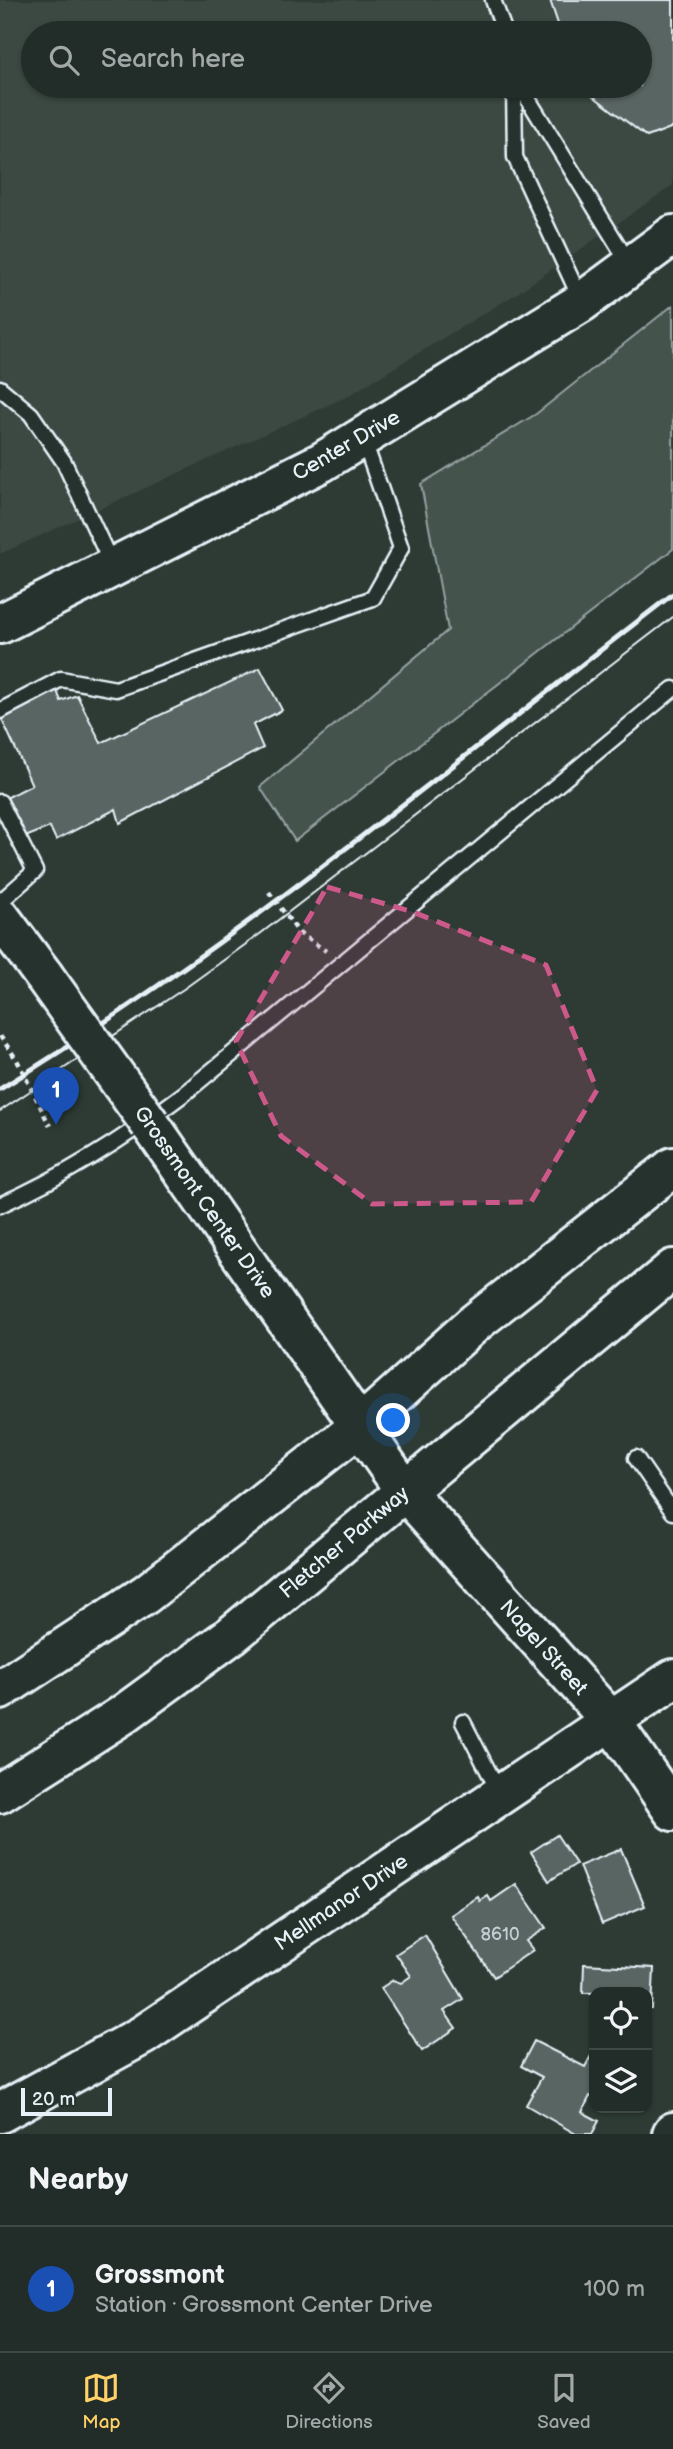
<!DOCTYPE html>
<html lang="en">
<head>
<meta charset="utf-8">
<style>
  body { margin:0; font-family:"Balsamiq Sans",sans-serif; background:#2e3834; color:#f1f3f6 }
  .controls { position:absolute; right:21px; bottom:21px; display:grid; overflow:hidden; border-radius:14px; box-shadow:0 2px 5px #0004 }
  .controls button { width:63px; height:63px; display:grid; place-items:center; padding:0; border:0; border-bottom:2px solid #3f4845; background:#222c28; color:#f1f3f6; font:35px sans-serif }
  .scale { position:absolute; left:21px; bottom:18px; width:91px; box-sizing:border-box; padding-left:7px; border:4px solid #e8f1f8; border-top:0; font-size:19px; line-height:24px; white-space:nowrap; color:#e8f1f8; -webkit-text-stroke:5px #26332d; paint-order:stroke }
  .you { position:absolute; left:394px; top:1421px; width:24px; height:24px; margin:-18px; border:5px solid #fff; border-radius:50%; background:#1a73e8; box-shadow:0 0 0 10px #1a73e833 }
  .badge { display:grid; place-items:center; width:46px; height:46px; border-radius:50%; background:#ffd166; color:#fff; font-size:23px; font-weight:700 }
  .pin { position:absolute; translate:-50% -58px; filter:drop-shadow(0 2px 4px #0008) }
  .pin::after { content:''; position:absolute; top:37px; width:24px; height:21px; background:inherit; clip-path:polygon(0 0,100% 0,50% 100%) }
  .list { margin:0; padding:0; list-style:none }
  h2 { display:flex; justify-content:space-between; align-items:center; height:91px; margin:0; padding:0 28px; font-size:30px }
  h2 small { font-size:23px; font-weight:400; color:#a2a7a8 }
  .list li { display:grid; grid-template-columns:46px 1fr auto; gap:21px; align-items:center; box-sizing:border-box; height:126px; padding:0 28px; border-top:2px solid #3f4845 }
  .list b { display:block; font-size:26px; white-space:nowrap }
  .list p { margin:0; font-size:23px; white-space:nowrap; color:#a2a7a8 }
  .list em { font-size:23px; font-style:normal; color:#a2a7a8 }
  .icon { flex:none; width:38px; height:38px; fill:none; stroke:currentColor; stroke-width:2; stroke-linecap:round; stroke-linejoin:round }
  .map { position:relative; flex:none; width:673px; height:2134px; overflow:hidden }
  .search { position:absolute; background:#222c28; box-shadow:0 2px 5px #0004; left:21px; right:21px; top:21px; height:77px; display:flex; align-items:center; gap:18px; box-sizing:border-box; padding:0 24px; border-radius:38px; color:#a2a7a8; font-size:26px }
  .sheet { height:217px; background:#222c28 }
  nav { display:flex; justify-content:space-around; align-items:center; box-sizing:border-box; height:98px; border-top:2px solid #3f4845; background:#222c28; font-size:19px; color:#a2a7a8 }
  nav a { display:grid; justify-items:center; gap:4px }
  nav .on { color:#ffd166 }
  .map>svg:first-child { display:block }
</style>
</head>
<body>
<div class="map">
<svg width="673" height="2134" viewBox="0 0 673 2134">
  <rect width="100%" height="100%" fill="#2e3b35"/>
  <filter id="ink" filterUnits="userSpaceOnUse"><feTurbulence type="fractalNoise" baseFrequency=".0143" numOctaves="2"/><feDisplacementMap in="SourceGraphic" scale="14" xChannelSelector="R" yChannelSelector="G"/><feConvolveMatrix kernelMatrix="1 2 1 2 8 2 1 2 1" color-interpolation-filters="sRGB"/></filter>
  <g filter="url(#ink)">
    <path fill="#3b4843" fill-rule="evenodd" d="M0 0H673V185L516 294 346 397 0 554ZM33 33H640V86H33Z"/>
    <polygon fill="#45524e" stroke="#96a2a3" stroke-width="2" points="673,305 673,549 295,841 260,787 448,630 421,484 536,414"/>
    <g fill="#596563" stroke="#e8f1f8" stroke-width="2">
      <polygon points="550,0 673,0 673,127 647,137 580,86 640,86 640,33 561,33"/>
      <polygon points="260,668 282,710 253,725 263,748 120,823 116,809 56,840 50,827 23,838 2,800 32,785 0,715 55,686 61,701 77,695 101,743"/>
      <polygon points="557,1835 576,1864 549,1881 531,1852"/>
      <polygon points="621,1849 645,1906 602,1924 579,1866"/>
      <polygon points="516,1884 546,1928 526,1941 533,1950 494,1977 451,1915 478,1897 480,1901 488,1896 491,1901"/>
      <polygon points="425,1935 463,1999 444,2011 456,2028 422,2051 381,1988 393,1980 401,1983 411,1976 396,1954"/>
      <polygon points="584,1964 654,1968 652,2009 647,2009 647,1992 583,1993"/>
      <polygon points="534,2041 585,2067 591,2056 594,2058 594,2098 590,2096 582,2112 599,2121 592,2134 576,2134 526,2105 542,2077 521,2066"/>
    </g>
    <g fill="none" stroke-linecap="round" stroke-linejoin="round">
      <defs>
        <g id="lane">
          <polyline points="493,0 505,33"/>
          <polyline points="514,86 515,157 581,300"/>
          <polyline points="520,86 630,265"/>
          <polyline points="0,388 31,414 64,462 112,565"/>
          <polyline points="0,711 61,679 116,689 373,598 401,548 363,438"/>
          <polyline points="0,802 35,871 0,902"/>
          <path d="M0 1205C67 1175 127 1137 185 1093L673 689"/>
          <polyline points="636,1458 673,1512"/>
          <polyline points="463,1722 500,1794"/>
        </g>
        <g id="secondary">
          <polyline points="0,624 322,462 582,302 673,235"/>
          <polyline points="0,917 44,976"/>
          <polyline points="150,1124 405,1491 611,1721 673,1811"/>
          <polyline points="0,2113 143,2035 673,1679"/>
          <polyline points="672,2134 673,2132"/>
        </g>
        <g id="primary">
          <polyline points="0,1690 146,1594 360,1426 476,1322 673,1167"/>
          <polyline points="0,1793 121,1716 232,1635 673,1269"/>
        </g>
      </defs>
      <use href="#lane" stroke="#e8f1f8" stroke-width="19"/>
      <use href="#secondary" stroke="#e8f1f8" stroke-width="44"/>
      <use href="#primary" stroke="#e8f1f8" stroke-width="44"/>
      <polyline stroke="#e8f1f8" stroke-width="4.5" stroke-dasharray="5 5" stroke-linecap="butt" points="269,892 299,933 326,951"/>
      <use href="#lane" stroke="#26332d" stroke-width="14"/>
      <use href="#secondary" stroke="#26332d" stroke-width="38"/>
      <use href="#primary" stroke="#26332d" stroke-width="38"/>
      <polyline stroke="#e8f1f8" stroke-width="2" points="0,1111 185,988 260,934 673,617"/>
      <path stroke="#e8f1f8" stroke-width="5" d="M0 1089C238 944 453 763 673 594"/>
      <defs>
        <polyline id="secondary-bridge" points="44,976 150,1124"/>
      </defs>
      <use href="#secondary-bridge" stroke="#e8f1f8" stroke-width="44" stroke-linecap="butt"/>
      <polyline stroke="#e8f1f8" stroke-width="4.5" stroke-dasharray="5 5" stroke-linecap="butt" points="0,1036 17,1060 50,1126"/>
      <use href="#secondary-bridge" stroke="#26332d" stroke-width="38"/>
    </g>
  </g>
  <path fill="#cd598a" fill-opacity="0.2" stroke="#cd598a" stroke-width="5" stroke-dasharray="14 9" stroke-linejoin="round" d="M327 887 413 912 546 965 597 1090 531 1202 372 1204 281 1136 236 1041Z"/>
  <g text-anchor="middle" stroke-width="7" stroke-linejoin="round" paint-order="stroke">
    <g font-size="18" fill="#c4ced3">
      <text x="500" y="1940">8610</text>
    </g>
    <g font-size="21" fill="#e8f1f8" stroke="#26332d">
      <text transform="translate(346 445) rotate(-30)" y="7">Center Drive</text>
      <text transform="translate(205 1202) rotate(55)" y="7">Grossmont Center Drive</text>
      <text transform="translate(344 1542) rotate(-40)" y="7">Fletcher Parkway</text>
      <text transform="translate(544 1647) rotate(48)" y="7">Nagel Street</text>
      <text transform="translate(341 1902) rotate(-34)" y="7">Mellmanor Drive</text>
    </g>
  </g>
</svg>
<div class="controls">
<button><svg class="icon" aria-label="locate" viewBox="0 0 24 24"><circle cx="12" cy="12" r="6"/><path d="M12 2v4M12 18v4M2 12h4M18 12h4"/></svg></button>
<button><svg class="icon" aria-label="layers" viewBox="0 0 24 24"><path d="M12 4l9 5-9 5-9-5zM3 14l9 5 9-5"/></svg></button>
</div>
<div class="scale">20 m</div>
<div class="you"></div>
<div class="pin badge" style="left:56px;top:1125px;background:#1a4fb4">1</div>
<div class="search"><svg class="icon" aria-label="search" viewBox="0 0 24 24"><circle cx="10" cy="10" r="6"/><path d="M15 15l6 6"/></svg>Search here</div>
</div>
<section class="sheet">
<h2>Nearby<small></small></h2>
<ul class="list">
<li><span class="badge" style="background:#1a4fb4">1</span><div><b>Grossmont</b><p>Station · Grossmont Center Drive</p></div><em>100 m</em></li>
</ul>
</section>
<nav>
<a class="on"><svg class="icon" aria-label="map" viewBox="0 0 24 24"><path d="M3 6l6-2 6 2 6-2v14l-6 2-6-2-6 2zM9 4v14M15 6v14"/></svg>Map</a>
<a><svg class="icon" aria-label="directions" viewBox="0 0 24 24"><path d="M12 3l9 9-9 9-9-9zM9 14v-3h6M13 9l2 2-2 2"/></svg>Directions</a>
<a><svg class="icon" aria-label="saved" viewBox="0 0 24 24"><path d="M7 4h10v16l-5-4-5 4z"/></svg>Saved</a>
</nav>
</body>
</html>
